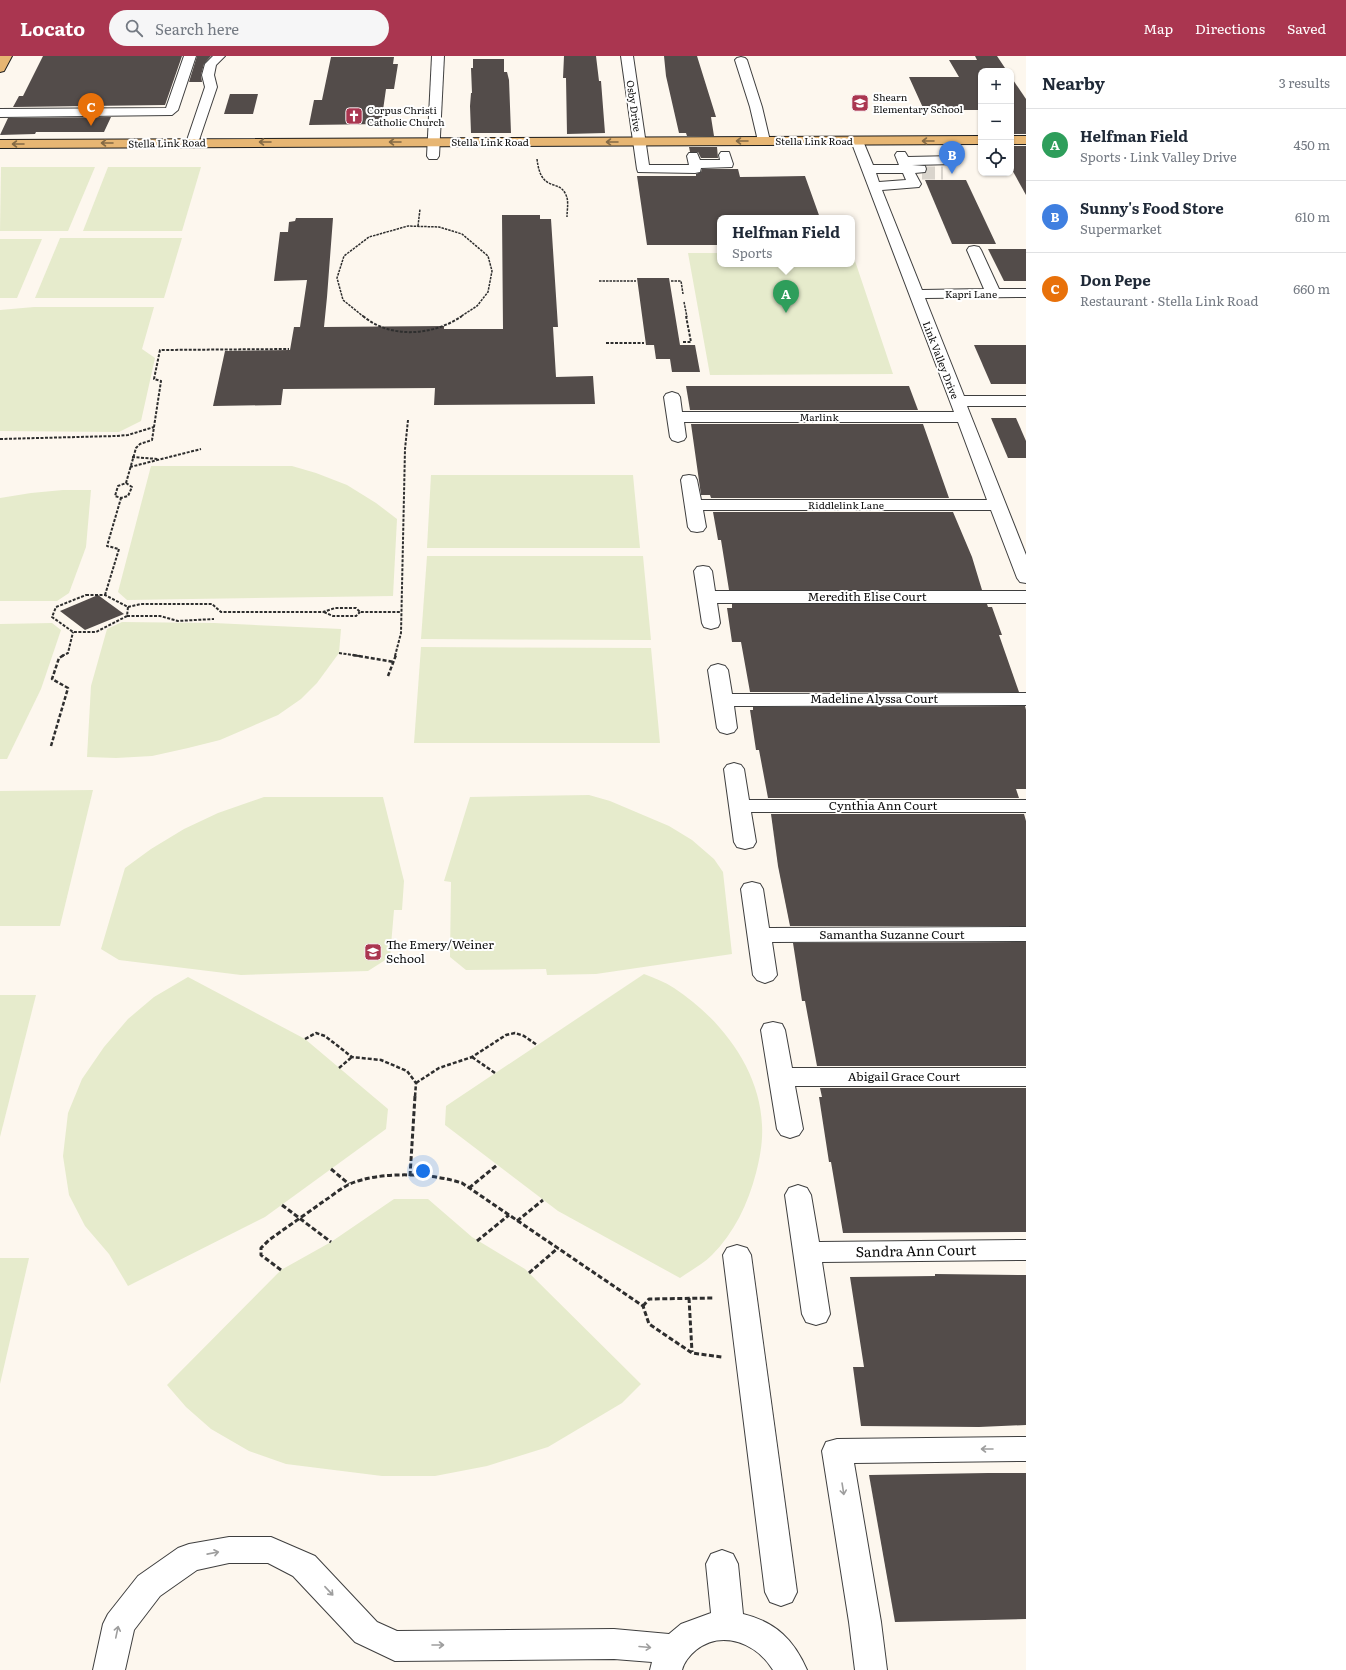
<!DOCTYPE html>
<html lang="en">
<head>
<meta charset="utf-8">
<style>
  body { margin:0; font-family:Literata,serif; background:#f6f6f7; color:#1f2937 }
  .controls { position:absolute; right:12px; top:12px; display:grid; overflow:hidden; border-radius:8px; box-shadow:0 1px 3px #0004 }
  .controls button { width:36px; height:36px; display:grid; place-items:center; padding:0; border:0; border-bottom:1px solid #e0e1e3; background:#fff; color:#1f2937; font:20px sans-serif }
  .you { position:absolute; left:423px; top:1115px; width:14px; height:14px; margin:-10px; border:3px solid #fff; border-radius:50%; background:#1a73e8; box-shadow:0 0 0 6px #1a73e833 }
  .badge { display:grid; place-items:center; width:26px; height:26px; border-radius:50%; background:#aa3650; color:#fff; font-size:13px; font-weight:700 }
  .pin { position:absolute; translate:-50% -33px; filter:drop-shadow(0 1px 2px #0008) }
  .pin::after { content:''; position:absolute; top:21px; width:14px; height:12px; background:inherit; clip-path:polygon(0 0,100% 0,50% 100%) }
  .popup { position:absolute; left:717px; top:159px; width:138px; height:52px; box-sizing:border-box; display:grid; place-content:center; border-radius:8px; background:#fff; filter:drop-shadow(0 1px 3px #0005); font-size:13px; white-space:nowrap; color:#747a83 }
  .popup b { font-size:15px; color:#1f2937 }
  .popup::after { content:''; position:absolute; left:50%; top:100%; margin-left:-8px; border:8px solid transparent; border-top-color:#fff }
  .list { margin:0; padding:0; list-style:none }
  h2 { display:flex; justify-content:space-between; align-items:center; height:52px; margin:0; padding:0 16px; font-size:17px }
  h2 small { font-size:13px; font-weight:400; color:#747a83 }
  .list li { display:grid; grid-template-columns:26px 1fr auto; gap:12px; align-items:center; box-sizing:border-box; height:72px; padding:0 16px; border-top:1px solid #e0e1e3 }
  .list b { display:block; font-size:15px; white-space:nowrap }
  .list p { margin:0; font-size:13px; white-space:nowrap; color:#747a83 }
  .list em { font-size:13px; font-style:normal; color:#747a83 }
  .icon { flex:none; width:22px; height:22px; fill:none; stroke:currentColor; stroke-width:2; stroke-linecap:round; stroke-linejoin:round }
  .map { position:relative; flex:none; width:1026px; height:1614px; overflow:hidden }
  header { display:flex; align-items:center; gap:24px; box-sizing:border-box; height:56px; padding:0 20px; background:#aa3650; color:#fff }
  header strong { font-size:19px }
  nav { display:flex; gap:22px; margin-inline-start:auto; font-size:14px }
  .search { width:280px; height:36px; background:#f6f6f7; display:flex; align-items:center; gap:10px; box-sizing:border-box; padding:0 14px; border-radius:22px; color:#747a83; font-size:15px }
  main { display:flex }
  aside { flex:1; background:#fff }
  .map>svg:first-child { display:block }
</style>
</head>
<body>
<header>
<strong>Locato</strong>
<div class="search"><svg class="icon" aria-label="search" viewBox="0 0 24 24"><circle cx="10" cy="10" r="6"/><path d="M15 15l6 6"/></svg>Search here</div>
<nav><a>Map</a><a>Directions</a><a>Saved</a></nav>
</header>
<main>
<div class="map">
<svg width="1026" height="1614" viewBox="0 0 1026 1614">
  <rect width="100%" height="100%" fill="#fdf7ee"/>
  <g fill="#e6ebcc">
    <polygon points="1,111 95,111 68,175 0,175"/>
    <polygon points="108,111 201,111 182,175 83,175"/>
    <polygon points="60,182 182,182 164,242 35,242"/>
    <polygon points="0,183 42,183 17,242 0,242"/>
    <polygon points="852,196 893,318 710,319 688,197 720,197 720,208 852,208"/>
    <polygon points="34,251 154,251 142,293 155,302 141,365 119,376 0,375 0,254"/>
    <polygon points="151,410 292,410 316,417 347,429 376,447 397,463 393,540 127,544 118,536"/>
    <polygon points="431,419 633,419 640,492 427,492"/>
    <polygon points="63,434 91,434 86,491 69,537 57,545 0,545 0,442 31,437"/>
    <polygon points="427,500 643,500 651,584 421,583"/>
    <polygon points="122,566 214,567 341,573 339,597 317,627 301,643 278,659 220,684 188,692 152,700 116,702 87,701 91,630 107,573"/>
    <polygon points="52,567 61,574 41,633 7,703 0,703 0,568"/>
    <polygon points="421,591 651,592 660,687 414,687"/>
    <polygon points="93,734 60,870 0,870 0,735"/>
    <polygon points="589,739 610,745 669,770 692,784 714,803 723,816 732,898 596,918 547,919 546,913 466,914 450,901 451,826 444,825 470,741"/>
    <polygon points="264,741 383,741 404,825 402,854 394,854 390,901 368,915 241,919 119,904 101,893 125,812 151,793 184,773 218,757"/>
    <path d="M644 918C654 922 665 926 674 932 720 962 760 1013 762 1069 763 1085 760 1102 756 1117 748 1148 734 1177 712 1199 703 1208 690 1215 680 1222L558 1155 445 1069 446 1050Z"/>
    <polygon points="188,921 305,983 388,1053 386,1073 265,1161 128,1230 109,1198 85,1170 69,1139 63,1100 68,1057 82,1023 104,991 128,963 154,941"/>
    <polygon points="0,939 36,939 0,1081"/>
    <polygon points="394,1143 428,1143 472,1181 525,1213 641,1328 622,1347 548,1391 487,1410 435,1420 382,1420 286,1408 249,1395 211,1373 186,1351 167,1329 281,1214 331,1186"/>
    <polygon points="0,1202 29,1202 0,1328"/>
  </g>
  <g fill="#534c4a">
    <polygon points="43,0 182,0 165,49 13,51 19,40 23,40"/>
    <polygon points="197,0 211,0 204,8 201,19 202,26 189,26"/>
    <polygon points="564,0 596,0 599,25 601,25 605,77 567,78 566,22 563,22"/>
    <polygon points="664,0 697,0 716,61 711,61 714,80 687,80 686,77 679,77 666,20"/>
    <polygon points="975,0 997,0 1007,15 981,15 981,59 978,54 924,54 909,21 959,21 949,4 977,4"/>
    <polygon points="331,1 394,1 393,8 398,8 394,33 386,33 381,68 309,69 314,44 322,44"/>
    <polygon points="473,3 504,3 504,16 507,16 509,24 511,77 471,77 470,50 471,37 472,37 471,12 473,12"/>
    <polygon points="1011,21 1026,43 1026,78 1011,78"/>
    <polygon points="230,38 258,38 253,58 224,58"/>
    <polygon points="111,61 104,76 36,76 35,78 0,79 8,62"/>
    <polygon points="1011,90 1026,90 1026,139 1011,112"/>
    <polygon points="689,91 717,91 718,102 701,102 698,96 690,96"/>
    <polygon points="702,113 738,113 740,121 805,120 820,162 720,162 720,189 647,189 637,120 696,120 696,118 701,116"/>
    <polygon points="925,124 966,124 996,188 952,188"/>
    <polygon points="502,159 540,159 540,163 551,163 558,271 553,271 556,321 593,320 595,348 434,349 435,332 283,333 281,349 213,350 225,295 290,294 294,271 300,271 307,224 274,225 280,176 288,176 289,166 295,165 296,162 333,162 327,241 324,271 444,270 444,273 503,273"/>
    <polygon points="988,193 1026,193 1026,225 1004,225"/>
    <polygon points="637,222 669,222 680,289 695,289 700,316 672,316 670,303 656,303 654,289 646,289"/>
    <polygon points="974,289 1026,289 1026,328 991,328"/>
    <polygon points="686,330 909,330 918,354 690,354"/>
    <polygon points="991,362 1016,362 1026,385 1026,402 1008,402"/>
    <polygon points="691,368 923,368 949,442 711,442 710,439 701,439"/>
    <polygon points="713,456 953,456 972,501 982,534 729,534 721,484 718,484"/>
    <polygon points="98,539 124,558 85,574 60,555"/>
    <polygon points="732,548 987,548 988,551 992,551 1002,579 999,579 1019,636 750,636 741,586 732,586 727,552 732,552"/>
    <polygon points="1025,650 1026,654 1026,733 1016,733 1019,742 768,742 759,694 756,694 750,654 753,654 753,651"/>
    <polygon points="771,758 1024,758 1026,765 1026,870 790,870 778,810"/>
    <polygon points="1026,886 1026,1010 817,1010 805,945 802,945 793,887"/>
    <polygon points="820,1032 1026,1032 1026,1176 843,1177 831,1106 829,1106 819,1041 822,1041"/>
    <polygon points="935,1218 1026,1219 1026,1369 979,1371 861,1370 853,1311 864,1311 850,1221 935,1220"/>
    <polygon points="988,1417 1026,1417 1026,1563 895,1566 869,1419"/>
  </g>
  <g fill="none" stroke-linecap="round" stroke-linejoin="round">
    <polyline stroke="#d9d4cc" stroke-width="13" stroke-dasharray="13 6" stroke-linecap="butt" points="922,117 943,117"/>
    <defs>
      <g id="minor">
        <polygon points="184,0 196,0 178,54 172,59 0,61 0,53 166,52"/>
        <polygon points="213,0 225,0 216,9 214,19 217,31 198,87 196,90 188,90 186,87 205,31 202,19 205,8"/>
        <polygon points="432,0 444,0 439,100 437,103 429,103 427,100"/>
        <polygon points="621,0 633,0 649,109 689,109 687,100 689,97 697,97 700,104 720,104 719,99 721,96 729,96 733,108 732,111 701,112 700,116 695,117 638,116 637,113"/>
        <polygon points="741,1 745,2 747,4 762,51 770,85 768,88 760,88 758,85 750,51 735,4 737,2"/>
        <path d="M857 81 861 82 863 85 873 109H899L895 99 897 96H905L908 101 955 100 960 101 961 104 960 107 955 108 912 109 925 110 926 113 925 116 915 117 921 128 919 131 882 134 922 234 984 233 967 194 969 191 974 190 979 191 981 194 999 233H1026V241L925 242 964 340H1026V350H967L1026 499V527L1020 526 1017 522 991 454H703L706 471 703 475 697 476 691 475 688 471 681 424 683 420 689 419 695 420 697 424 701 444H987L958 366H684L686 381 684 384 678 386 672 384 670 381 664 341 666 338 672 336 678 338 680 341 682 356H954L851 85 853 82ZM876 117H903L906 124 879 126Z"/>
        <polygon points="703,510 709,511 712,515 715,535 1026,535 1026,547 717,547 720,567 718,571 711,573 704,571 702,567 694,515 697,511"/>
        <polygon points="718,608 725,610 728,614 732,638 1026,637 1026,649 734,650 737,672 734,676 727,678 720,676 717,672 708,614 711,610"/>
        <polygon points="734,707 741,709 744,713 749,744 1026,744 1026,756 751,756 756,786 753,791 745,793 737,791 734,786 724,713 727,709"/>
        <polygon points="752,826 760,828 763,833 769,872 1026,871 1026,885 772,886 777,919 773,924 765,927 757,924 753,919 741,833 744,828"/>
        <polygon points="773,966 782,968 785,974 792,1012 1026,1012 1026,1030 795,1030 803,1073 799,1079 790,1082 781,1079 777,1073 761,974 764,968"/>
        <polygon points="798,1129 807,1132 811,1139 819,1186 1026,1184 1026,1204 822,1206 830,1258 826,1266 816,1269 806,1266 802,1258 785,1139 789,1132"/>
        <polygon points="737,1189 747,1192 751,1199 797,1536 792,1546 781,1550 770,1546 765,1536 723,1199 727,1192"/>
        <polygon points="1026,1381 1026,1405 854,1407 881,1566 887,1614 855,1614 849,1566 822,1395 826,1386 837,1383"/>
        <path d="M229 1481H271L315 1500 377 1566 397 1575 614 1573 669 1578 681 1568 711 1557 706 1508 711 1498 722 1494 733 1498 738 1508 743 1558C776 1566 794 1584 807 1614H773C757 1588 723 1573 696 1594 690 1599 684 1606 682 1614H650L652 1606 614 1603 395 1605 355 1586 293 1520 268 1507H229L197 1514 160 1540 134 1574 125 1614H93L103 1568 108 1558 138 1520 178 1492 189 1488Z"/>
      </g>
      <g id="major">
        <polygon points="0,0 12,0 4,15 0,16"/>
        <polygon points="981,80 981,88 0,92 0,84"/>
        <rect x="1011" y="80" width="15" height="8"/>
      </g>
    </defs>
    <use href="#minor" stroke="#3f3f3f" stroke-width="2"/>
    <use href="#major" stroke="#1d1d1d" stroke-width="2"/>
    <g stroke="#2e2e2e" stroke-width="1.5" stroke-dasharray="2.5 1" stroke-linecap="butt">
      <path d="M537 103C541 138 559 122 566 139 569 145 567 154 567 161"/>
      <polyline points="418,170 420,153"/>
      <polyline points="599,225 636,225"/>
      <polyline points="671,225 681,225 683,238"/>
      <polyline points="684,246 687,261"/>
      <polyline points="364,261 343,244 337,222 344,200 369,181 408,170 439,171 462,178 488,200 492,215 488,236 477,250 460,261"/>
    </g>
    <g stroke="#2e2e2e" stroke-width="2" stroke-dasharray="3 1.5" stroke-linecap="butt">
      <path d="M363 260C390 283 433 280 462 260"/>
      <polyline points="683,286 691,286 686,260"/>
      <polyline points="606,287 644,287"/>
      <polyline points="0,383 116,380 128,379 154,371"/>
      <polyline points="132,401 158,403"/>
      <polyline points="130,411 201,393"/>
      <polyline points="126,427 136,392 140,388 152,384 161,325 154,323 160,294 289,293"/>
      <polygon points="126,427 132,431 128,440 121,442 115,440 118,430"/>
      <polygon points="86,539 105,539 128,551 127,560 96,576 73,576 52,561 56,551"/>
      <polyline points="105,539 119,493 107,490 121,442"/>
      <polyline points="128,551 141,548 212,548 221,556 323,556 335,552 356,552 360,556 401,556"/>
      <polyline points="324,556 333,560 356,560 360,556"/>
      <polyline points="127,560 160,560 178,565 214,563"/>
      <polyline points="339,597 359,600"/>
      <polyline points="62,600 68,597 73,576"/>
      <polyline points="395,600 401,577 405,393 408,364"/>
    </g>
    <g stroke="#2e2e2e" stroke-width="2.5" stroke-dasharray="4 2" stroke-linecap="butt">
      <polyline points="353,599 394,606"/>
      <polyline points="388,620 396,599"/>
      <polyline points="51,690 68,632 52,623 59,602 64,599"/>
      <polyline points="305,983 316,977 325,980 352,1001 381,1004 407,1015 416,1027 415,1041"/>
      <polyline points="472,1001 495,1017"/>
      <polyline points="339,1012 352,1001"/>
      <polyline points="416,1027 439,1012 472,1001 506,979 515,977 524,980 537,989"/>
    </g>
    <g stroke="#2e2e2e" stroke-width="3" stroke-dasharray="5 2.5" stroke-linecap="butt">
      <polyline points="331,1113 349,1128"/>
      <polyline points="410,1120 415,1040"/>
      <polyline points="469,1132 497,1109"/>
      <polyline points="282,1149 331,1186"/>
      <polyline points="517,1165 543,1144"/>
      <polyline points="477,1185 509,1159"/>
      <path d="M281 1214 261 1199V1192L269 1184C287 1171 306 1158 324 1145 332 1140 341 1132 350 1128 379 1115 432 1117 462 1127L643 1250 649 1268 692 1297 722 1301"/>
      <polyline points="529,1217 558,1192"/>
      <polyline points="689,1242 692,1296"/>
      <polyline points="643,1250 649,1243 714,1242"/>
    </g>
    <use href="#minor" fill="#fff" fill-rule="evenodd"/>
    <use href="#major" fill="#e7b673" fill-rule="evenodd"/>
  </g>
  <defs><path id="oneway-shaft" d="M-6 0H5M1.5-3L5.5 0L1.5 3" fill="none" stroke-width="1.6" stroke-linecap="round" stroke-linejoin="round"/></defs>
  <g stroke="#846a45">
    <use href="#oneway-shaft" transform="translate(742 85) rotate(180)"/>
    <use href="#oneway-shaft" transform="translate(928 85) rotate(180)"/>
    <use href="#oneway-shaft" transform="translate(265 86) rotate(180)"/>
    <use href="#oneway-shaft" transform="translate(395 86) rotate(-180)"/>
    <use href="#oneway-shaft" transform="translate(612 86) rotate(180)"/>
    <use href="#oneway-shaft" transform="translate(107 87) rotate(180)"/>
    <use href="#oneway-shaft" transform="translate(18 88) rotate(180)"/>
  </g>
  <g stroke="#9e9e9e">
    <use href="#oneway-shaft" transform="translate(987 1393) rotate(180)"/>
    <use href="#oneway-shaft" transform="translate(843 1433) rotate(81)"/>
    <use href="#oneway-shaft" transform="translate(213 1497) rotate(-11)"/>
    <use href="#oneway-shaft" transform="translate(329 1535) rotate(47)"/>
    <use href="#oneway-shaft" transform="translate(117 1576) rotate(-78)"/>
    <use href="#oneway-shaft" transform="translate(438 1589)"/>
    <use href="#oneway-shaft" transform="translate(645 1591) rotate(5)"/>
  </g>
  <defs>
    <symbol id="school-square" viewBox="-11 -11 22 22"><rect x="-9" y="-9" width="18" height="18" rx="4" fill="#aa3650" stroke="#fff"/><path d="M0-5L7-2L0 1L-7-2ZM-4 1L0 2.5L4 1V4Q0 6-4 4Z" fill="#fff"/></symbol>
    <symbol id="church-square" viewBox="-11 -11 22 22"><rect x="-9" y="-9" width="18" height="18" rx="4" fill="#aa3650" stroke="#fff"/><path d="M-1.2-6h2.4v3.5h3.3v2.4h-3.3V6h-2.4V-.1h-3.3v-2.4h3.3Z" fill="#fff"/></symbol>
  </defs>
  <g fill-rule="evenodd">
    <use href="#school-square" x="850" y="37" width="20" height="20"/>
    <use href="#church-square" x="344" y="50" width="20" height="20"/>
    <use href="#school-square" x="363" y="886" width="20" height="20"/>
  </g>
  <g text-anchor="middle" stroke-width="4" stroke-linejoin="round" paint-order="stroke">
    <g font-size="10" fill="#0c0c0c" stroke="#fff" text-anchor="start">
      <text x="873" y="45">Shearn<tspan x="873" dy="12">Elementary School</tspan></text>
      <text x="367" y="58">Corpus Christi<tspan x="367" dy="12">Catholic Church</tspan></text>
    </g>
    <g font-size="10" fill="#0c0c0c" stroke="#fff">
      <text transform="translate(634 50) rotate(82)" y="4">Osby Drive</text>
      <text x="814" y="89">Stella Link Road</text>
      <text x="490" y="90">Stella Link Road</text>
      <text transform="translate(167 87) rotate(-1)" y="4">Stella Link Road</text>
      <text x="971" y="242">Kapri Lane</text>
      <text transform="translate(941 304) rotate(69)" y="4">Link Valley Drive</text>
      <text x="819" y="365">Marlink</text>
      <text x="846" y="453">Riddlelink Lane</text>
    </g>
    <g font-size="12" fill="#0c0c0c" stroke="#fff">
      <text x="867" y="545">Meredith Elise Court</text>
      <text x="874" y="647">Madeline Alyssa Court</text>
      <text x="883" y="754">Cynthia Ann Court</text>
      <text x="892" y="883">Samantha Suzanne Court</text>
      <text x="904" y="1025">Abigail Grace Court</text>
    </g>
    <g font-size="12" fill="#0c0c0c" stroke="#fff" text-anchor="start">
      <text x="386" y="893">The Emery/Weiner<tspan x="386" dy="14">School</tspan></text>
    </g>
    <g font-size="14" fill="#0c0c0c" stroke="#fff">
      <text transform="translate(916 1195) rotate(-1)" y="5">Sandra Ann Court</text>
    </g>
  </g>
</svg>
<div class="controls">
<button>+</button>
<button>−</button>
<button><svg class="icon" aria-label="locate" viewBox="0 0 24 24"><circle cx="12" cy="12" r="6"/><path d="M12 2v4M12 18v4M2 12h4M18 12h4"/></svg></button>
</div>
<div class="you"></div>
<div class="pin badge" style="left:786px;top:257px;background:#2e9e5b">A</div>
<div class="popup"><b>Helfman Field</b>Sports</div>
<div class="pin badge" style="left:952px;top:118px;background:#3f7fe0">B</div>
<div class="pin badge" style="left:91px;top:70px;background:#e8710a">C</div>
</div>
<aside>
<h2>Nearby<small>3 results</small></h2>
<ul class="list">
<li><span class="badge" style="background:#2e9e5b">A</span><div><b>Helfman Field</b><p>Sports · Link Valley Drive</p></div><em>450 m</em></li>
<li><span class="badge" style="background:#3f7fe0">B</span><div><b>Sunny's Food Store</b><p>Supermarket</p></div><em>610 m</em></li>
<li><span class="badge" style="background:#e8710a">C</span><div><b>Don Pepe</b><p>Restaurant · Stella Link Road</p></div><em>660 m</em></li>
</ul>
</aside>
</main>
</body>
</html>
